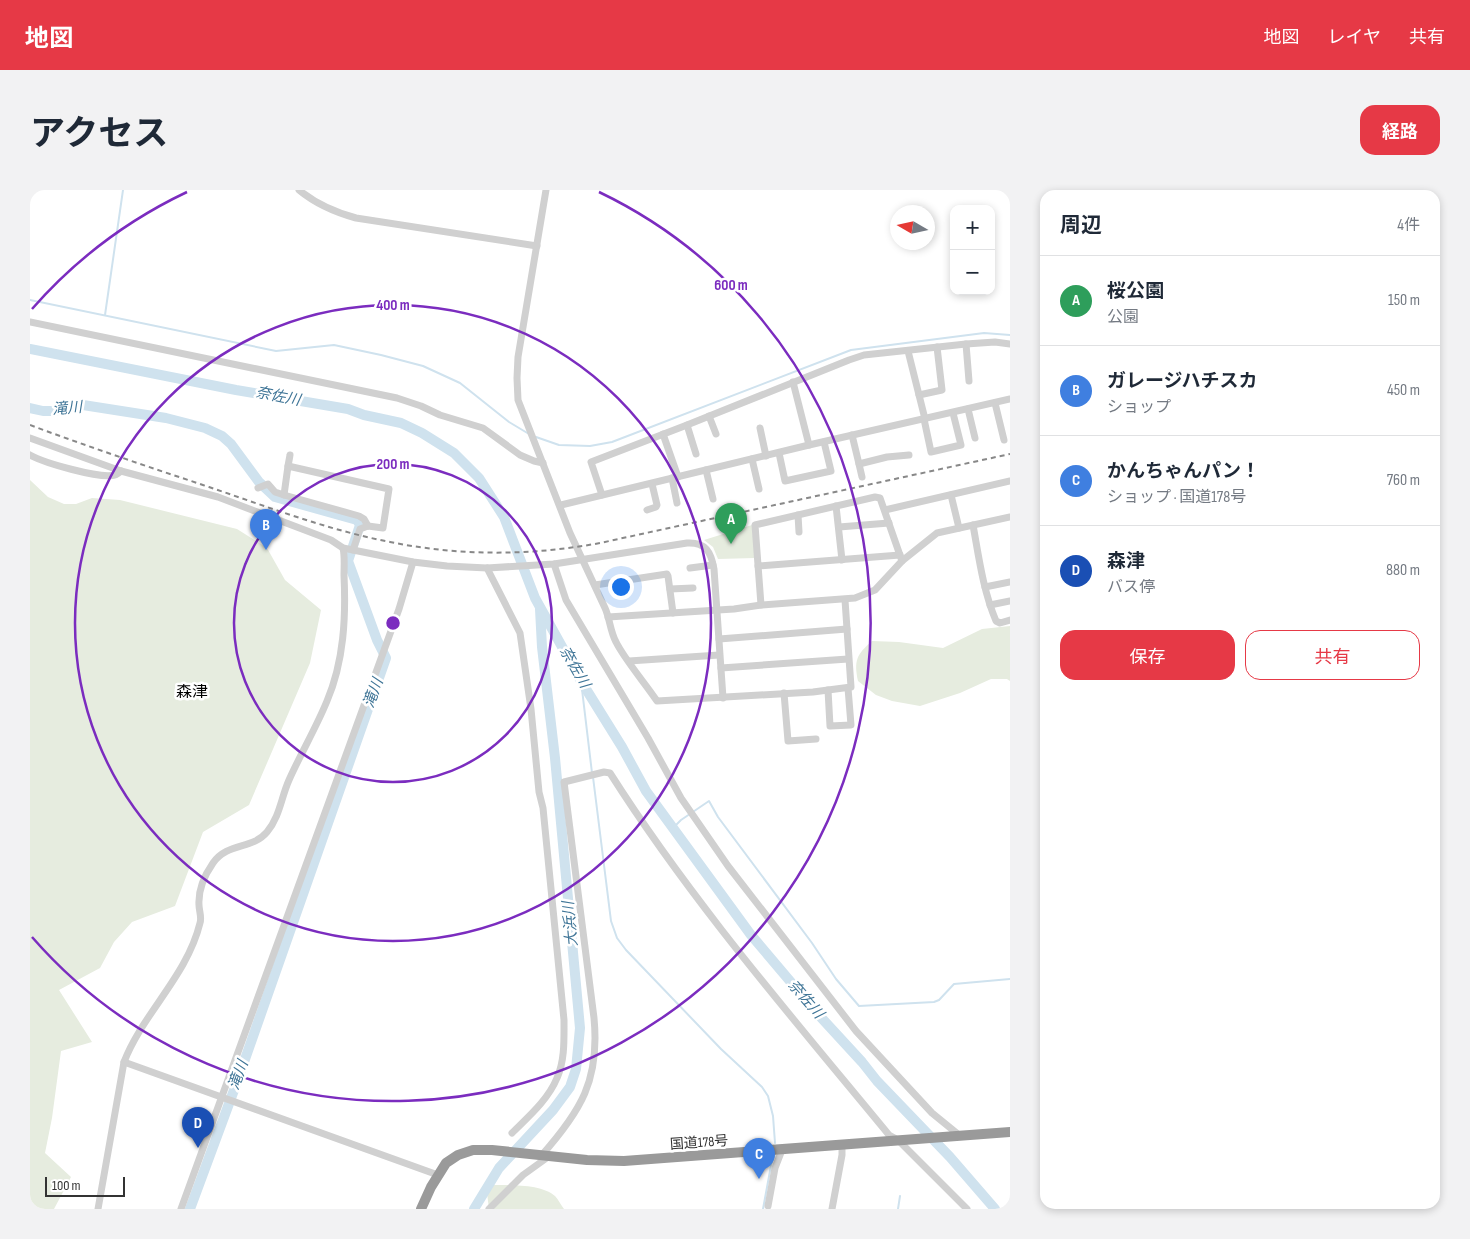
<!DOCTYPE html>
<html lang="ja">
<head>
<meta charset="utf-8">
<style>
  body { margin:0; font-family:"Sofia Sans Condensed","Noto Sans JP",sans-serif; background:#f2f2f3; color:#1f2937 }
  .controls { position:absolute; right:15px; top:15px; display:grid; overflow:hidden; border-radius:10px; box-shadow:0 2px 8px #0003 }
  .controls button { width:45px; height:45px; display:grid; place-items:center; padding:0; border:0; border-bottom:1px solid #e0e1e3; background:#fff; color:#1f2937; font:25px sans-serif }
  .compass { position:absolute; left:860px; top:15px; width:45px; height:45px; border-radius:50%; background:#fff; box-shadow:0 2px 8px #0003; rotate:279deg }
  .scale { position:absolute; left:15px; bottom:12px; width:80px; box-sizing:border-box; padding-left:5px; border:2px solid #333; border-top:0; font-size:14px; line-height:18px; white-space:nowrap; color:#333; -webkit-text-stroke:4px #fff; paint-order:stroke }
  .you { position:absolute; left:590px; top:396px; width:18px; height:18px; margin:-12px; border:4px solid #fff; border-radius:50%; background:#1a73e8; box-shadow:0 0 0 8px #1a73e833 }
  .badge { display:grid; place-items:center; width:32px; height:32px; border-radius:50%; background:#e63946; color:#fff; font-size:16px; font-weight:700 }
  .pin { position:absolute; translate:-50% -41px; filter:drop-shadow(0 1px 2px #0008) }
  .pin::after { content:''; position:absolute; top:26px; width:18px; height:15px; background:inherit; clip-path:polygon(0 0,100% 0,50% 100%) }
  .list { margin:0; padding:0; list-style:none }
  h2 { display:flex; justify-content:space-between; align-items:center; height:65px; margin:0; padding:0 20px; font-size:21px }
  h2 small { font-size:16px; font-weight:400; color:#747a83 }
  .list li { display:grid; grid-template-columns:32px 1fr auto; gap:15px; align-items:center; box-sizing:border-box; height:90px; padding:0 20px; border-top:1px solid #e0e1e3 }
  .list b { display:block; font-size:19px; white-space:nowrap }
  .list p { margin:0; font-size:16px; white-space:nowrap; color:#747a83 }
  .list em { font-size:16px; font-style:normal; color:#747a83 }
  .actions { display:flex; gap:10px; padding:15px 20px }
  .actions a { flex:1; padding:11px 0; border:1px solid #e63946; border-radius:15px; text-align:center; font-size:18px; color:#e63946 }
  .actions .main { background:#e63946; color:#fff }
  .map { position:relative; flex:none; width:980px; height:1019px; overflow:hidden; border-radius:15px }
  header { display:flex; align-items:center; gap:30px; box-sizing:border-box; height:70px; padding:0 25px; background:#e63946; color:#fff }
  header strong { font-size:24px }
  nav { display:flex; gap:28px; margin-inline-start:auto; font-size:18px }
  .intro { display:flex; align-items:center; justify-content:space-between; box-sizing:border-box; height:120px; padding:0 30px }
  h1 { margin:0; font-size:35px }
  .button { padding:12px 22px; border-radius:15px; background:#e63946; color:#fff; font-size:18px; font-weight:700 }
  main { display:flex; gap:30px; padding:0 30px }
  aside { flex:1; background:#fff; border-radius:15px; box-shadow:0 2px 8px #0003 }
  .map>svg:first-child { display:block }
</style>
</head>
<body>
<header>
<strong>地図</strong>
<nav><a>地図</a><a>レイヤ</a><a>共有</a></nav>
</header>
<div class="intro"><h1>アクセス</h1><a class="button">経路</a></div>
<main>
<div class="map">
<svg width="980" height="1019" viewBox="0 0 980 1019">
  <rect width="100%" height="100%" fill="#fff"/>
  <g fill="#e6ecdf">
    <polygon points="0,290 18,307 34,314 46,314 62,308 90,310 207,339 237,358 255,390 291,420 280,473 219,615 173,642 145,716 102,732 84,752 70,778 29,800 62,852 31,861 22,928 15,963 41,987 24,1019 0,1019"/>
    <polygon points="722,335 725,368 688,369 683,357 674,350"/>
    <path d="M980 436V491L977 489H961L930 503 890 516 862 511 846 505 828 491C824 471 826 465 842 451L869 452 913 458 952 439Z"/>
    <path d="M456 995C474 995 511 993 525 1006 528 1009 531 1015 534 1019H459Z"/>
  </g>
  <g fill="none" stroke-linecap="round" stroke-linejoin="round">
    <g stroke="#cfe2ee" stroke-width="2">
      <polyline points="0,110 246,161 304,155 351,165 393,176 430,193 479,232 499,244"/>
      <polyline points="75,125 93,0"/>
      <polyline points="506,247 529,255 560,256 582,252 821,160 954,143 980,145"/>
      <polyline points="551,491 562,583"/>
      <polyline points="563,587 581,731 587,748 596,760 691,859 732,897 738,906 743,926 745,953"/>
      <polyline points="644,637 651,630 679,611 688,627 782,753 806,789 829,816 904,812 909,810 924,794 980,789"/>
      <polyline points="733,1019 742,970"/>
      <polyline points="868,1019 870,1006"/>
    </g>
    <g stroke="#cfe2ee" stroke-width="10">
      <polyline points="0,159 206,200 318,219 334,225 371,233 392,243 424,263 449,288 474,327 505,408 551,491 592,557 616,601 721,745 787,823 832,872 847,891 920,967 965,1019"/>
      <polyline points="0,218 13,221 23,221 53,215 136,228 175,238 192,246 201,254 229,292 245,307 327,330 330,335 318,371 347,450 356,468 207,892 160,1019"/>
      <polyline points="444,1019 469,978 523,920 540,897 546,879 550,838 525,568 512,457 510,419"/>
    </g>
    <g stroke="#d0d0d0" stroke-width="7">
      <path d="M269 0C286 14 304 22 326 28L507 56"/>
      <path d="M516 0 488 167 487 188 488 210 540 343 575 418C580 429 580 441 586 452 595 470 615 493 627 511L783 502 821 497 815 410"/>
      <polyline points="0,132 367,208 391,216 410,225 453,238 490,265 504,271 513,273"/>
      <polyline points="936,154 939,191"/>
      <polyline points="878,161 895,229"/>
      <polyline points="763,192 779,255"/>
      <polyline points="889,205 912,200 907,157"/>
      <polyline points="965,213 974,250"/>
      <polyline points="938,219 945,248"/>
      <polyline points="679,226 686,244"/>
      <polyline points="894,229 901,262 931,255 923,223"/>
      <polyline points="657,235 666,264"/>
      <polyline points="730,238 736,266"/>
      <polyline points="633,244 648,287"/>
      <polyline points="822,245 829,274 857,267 879,265"/>
      <path d="M0 248 91 281 188 307 301 350 313 358 383 372 417 376 457 378 524 374 657 353C676 352 681 362 684 379L693 508"/>
      <polyline points="749,263 755,291 801,281 794,252"/>
      <path d="M0 265C15 273 69 289 85 285 86 285 90 282 91 281"/>
      <polyline points="722,269 729,299"/>
      <polyline points="829,274 832,287"/>
      <polyline points="258,276 260,265"/>
      <polyline points="676,280 683,309"/>
      <polyline points="642,288 647,313"/>
      <polyline points="228,298 238,294 245,302 254,305 329,326 334,329 338,336"/>
      <polyline points="254,305 258,276 359,299 353,338 338,336 330,339 323,360"/>
      <polyline points="572,305 561,272 657,235 819,170 834,165 936,154 965,152 980,154"/>
      <polyline points="921,305 929,338"/>
      <polyline points="531,315 779,255 980,209"/>
      <polyline points="806,316 812,370"/>
      <polyline points="617,320 626,317 627,315 622,294"/>
      <polyline points="855,320 980,291"/>
      <polyline points="768,325 769,342"/>
      <path d="M943 335C949 368 953 400 966 431L970 433 980 430"/>
      <polyline points="809,337 859,333"/>
      <polyline points="524,374 536,410 618,548 651,608 698,676 826,841 902,923 929,945"/>
      <polyline points="728,376 870,365"/>
      <path d="M457 378 490 443 501 519 509 602 513 618 534 830C534 849 535 870 527 888 518 910 498 927 482 943"/>
      <polyline points="660,378 683,375"/>
      <polyline points="565,395 637,384 638,386 643,423"/>
      <polyline points="955,397 980,392"/>
      <polyline points="640,399 663,398"/>
      <polyline points="731,415 725,335 845,307 850,308 872,371"/>
      <polyline points="960,415 980,411"/>
      <polyline points="578,427 704,419 731,415 825,408 845,400 872,371 907,343 980,327"/>
      <polyline points="689,449 817,439"/>
      <polyline points="599,471 689,465"/>
      <polyline points="691,478 818,469"/>
      <polyline points="798,500 800,536 821,535 818,498"/>
      <polyline points="754,503 758,551 786,549"/>
      <polyline points="94,872 408,985"/>
      <path d="M511 966C551 921 570 890 564 828L534 592 574 582 580 583C662 712 762 827 859 945L868 950 937 1019"/>
      <polyline points="738,1016 745,978 752,960"/>
      <path d="M68 1019 94 872C113 823 157 786 170 733 172 727 169 721 169 715 168 699 174 686 183 673 198 652 222 660 237 642 250 626 251 608 259 590 271 563 286 538 297 511 314 471 316 427 314 385 314 376 315 367 313 358"/>
      <polyline points="151,1019 369,419 383,372"/>
      <polyline points="459,1019 493,985 518,967"/>
      <polyline points="802,1019 812,965 812,955"/>
    </g>
    <polyline stroke="#9a9a9a" stroke-width="10" points="391,1019 401,997 416,973 428,965 443,960 462,960 557,970 594,971 980,942"/>
    <path stroke="#888" stroke-width="2" stroke-dasharray="5 4" stroke-linecap="butt" d="M0 235C59 257 119 277 179 297 238 317 298 340 360 352 429 366 501 366 570 353L980 264"/>
  </g>
  <g fill="none" stroke="#7b2cbf" stroke-width="2.5">
    <circle cx="363" cy="433" r="159"/>
    <circle cx="363" cy="433" r="318"/>
    <path d="M2 119A478 478 0 0 1 157 2M569 2A478 478 0 1 1 2 747"/>
  </g>
  <g text-anchor="middle" stroke-width="5" stroke-linejoin="round" paint-order="stroke">
    <g font-size="14" fill="#333" stroke="#fff">
      <text transform="translate(669 952) rotate(-4)" y="5">国道178号</text>
    </g>
    <g font-size="15" font-style="italic" fill="#3f7597" stroke="#fff">
      <text transform="translate(248 206) rotate(11)" y="5">奈佐川</text>
      <text transform="translate(37 218) rotate(-5)" y="5">滝川</text>
      <text transform="translate(545 477) rotate(60)" y="5">奈佐川</text>
      <text transform="translate(343 503) rotate(-70)" y="5">滝川</text>
      <text transform="translate(540 734) rotate(-95)" y="5">大浜川</text>
      <text transform="translate(776 809) rotate(49)" y="5">奈佐川</text>
      <text transform="translate(208 885) rotate(-70)" y="5">滝川</text>
    </g>
    <g font-size="16" fill="#000" stroke="#fff">
      <text x="162" y="507">森津</text>
    </g>
  </g>
  <circle cx="363" cy="433" r="8" fill="#7b2cbf" stroke="#fff" stroke-width="2.5"/>
  <g font-size="15" text-anchor="middle" font-weight="bold" fill="#7b2cbf" stroke="#fff" stroke-width="5" stroke-linejoin="round" paint-order="stroke">
    <text x="701" y="100">600 m</text>
    <text x="363" y="120">400 m</text>
    <text x="363" y="279">200 m</text>
  </g>
</svg>
<div class="controls">
<button>+</button>
<button>−</button>
</div>
<svg class="compass" viewBox="-18 -18 36 36"><path d="M0-13l5 13h-10z" fill="#e53935"/><path d="M0 13l5-13h-10z" fill="#747a83"/></svg>
<div class="scale">100 m</div>
<div class="you"></div>
<div class="pin badge" style="left:701px;top:354px;background:#2e9e5b">A</div>
<div class="pin badge" style="left:236px;top:360px;background:#3f7fe0">B</div>
<div class="pin badge" style="left:729px;top:989px;background:#3f7fe0">C</div>
<div class="pin badge" style="left:168px;top:958px;background:#1a4fb4">D</div>
</div>
<aside>
<h2>周辺<small>4件</small></h2>
<ul class="list">
<li><span class="badge" style="background:#2e9e5b">A</span><div><b>桜公園</b><p>公園</p></div><em>150 m</em></li>
<li><span class="badge" style="background:#3f7fe0">B</span><div><b>ガレージハチスカ</b><p>ショップ</p></div><em>450 m</em></li>
<li><span class="badge" style="background:#3f7fe0">C</span><div><b>かんちゃんパン！</b><p>ショップ · 国道178号</p></div><em>760 m</em></li>
<li><span class="badge" style="background:#1a4fb4">D</span><div><b>森津</b><p>バス停</p></div><em>880 m</em></li>
</ul>
<div class="actions"><a class="main">保存</a><a>共有</a></div>
</aside>
</main>
</body>
</html>
